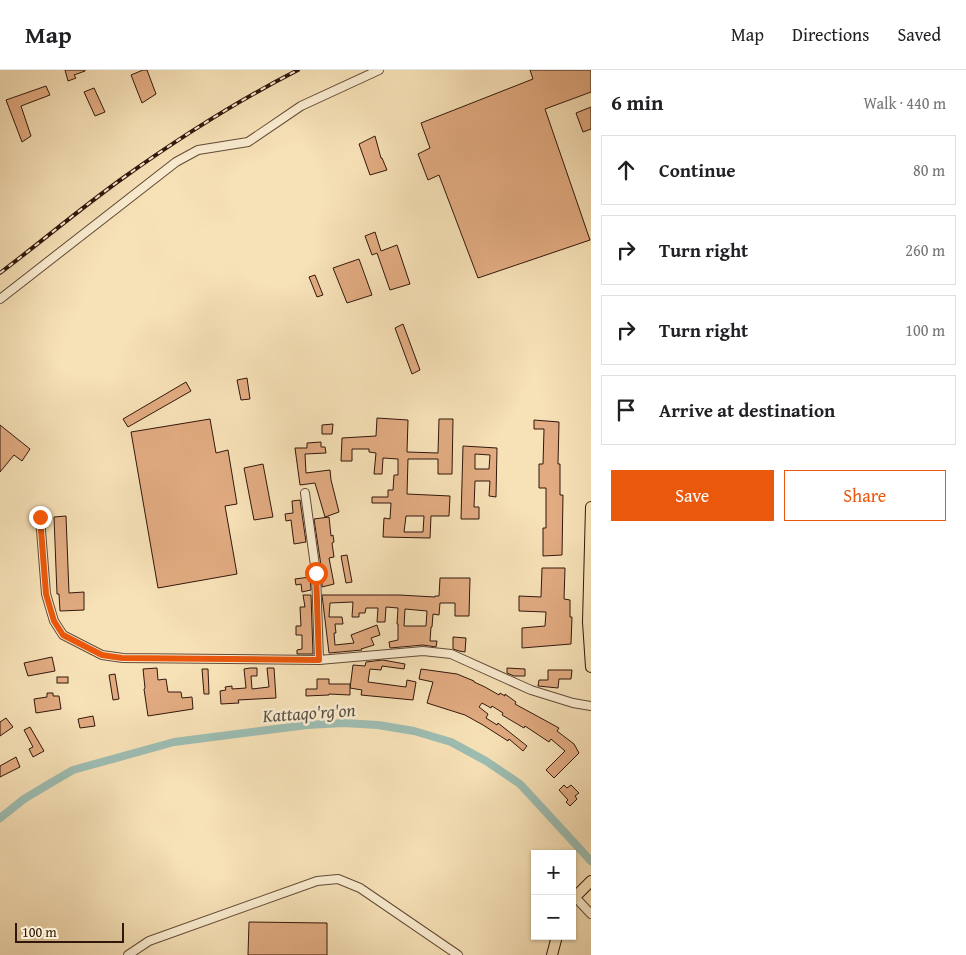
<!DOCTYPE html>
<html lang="en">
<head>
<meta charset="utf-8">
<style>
  body { margin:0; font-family:"Gentium Book Plus",serif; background:#f6f6f6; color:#202124 }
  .controls { position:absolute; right:15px; bottom:15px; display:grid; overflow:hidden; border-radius:0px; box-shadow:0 1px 4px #0004 }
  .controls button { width:45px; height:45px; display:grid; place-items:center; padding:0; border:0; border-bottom:1px solid #e0e0e0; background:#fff; color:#202124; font:25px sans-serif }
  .scale { position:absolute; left:15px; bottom:12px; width:109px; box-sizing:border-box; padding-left:5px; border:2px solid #31170c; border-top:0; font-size:14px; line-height:18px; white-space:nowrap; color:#31170c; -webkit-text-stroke:4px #faecd0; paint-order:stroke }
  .stop { position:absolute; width:15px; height:15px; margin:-11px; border:4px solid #ea580c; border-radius:50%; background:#fff }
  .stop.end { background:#ea580c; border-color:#fff; box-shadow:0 1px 5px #0008 }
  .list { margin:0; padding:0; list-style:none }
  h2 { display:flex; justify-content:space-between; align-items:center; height:65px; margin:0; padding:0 20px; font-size:21px }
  h2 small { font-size:16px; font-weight:400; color:#757577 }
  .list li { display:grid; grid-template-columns:32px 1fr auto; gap:15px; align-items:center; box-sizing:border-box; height:70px; margin:0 10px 10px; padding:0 10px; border:1px solid #e0e0e0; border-radius:0px }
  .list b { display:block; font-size:19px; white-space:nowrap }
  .list em { font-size:16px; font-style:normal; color:#757577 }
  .actions { display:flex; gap:10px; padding:15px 20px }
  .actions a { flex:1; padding:11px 0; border:1px solid #ea580c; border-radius:0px; text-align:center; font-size:18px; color:#ea580c }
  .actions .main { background:#ea580c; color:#fff }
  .icon { flex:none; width:28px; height:28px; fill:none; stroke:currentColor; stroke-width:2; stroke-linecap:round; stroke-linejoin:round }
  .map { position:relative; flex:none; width:591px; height:885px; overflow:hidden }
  header { display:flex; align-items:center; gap:30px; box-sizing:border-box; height:70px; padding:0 25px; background:#fff; border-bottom:1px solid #e0e0e0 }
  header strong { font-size:24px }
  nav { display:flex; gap:28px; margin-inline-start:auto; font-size:18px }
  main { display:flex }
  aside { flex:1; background:#fff }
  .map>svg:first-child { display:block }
</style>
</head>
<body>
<header>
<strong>Map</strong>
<nav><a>Map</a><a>Directions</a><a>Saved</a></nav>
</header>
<main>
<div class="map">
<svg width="591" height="885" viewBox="0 0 591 885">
  <rect width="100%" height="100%" fill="#f7e1b7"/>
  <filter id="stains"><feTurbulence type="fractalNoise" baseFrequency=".004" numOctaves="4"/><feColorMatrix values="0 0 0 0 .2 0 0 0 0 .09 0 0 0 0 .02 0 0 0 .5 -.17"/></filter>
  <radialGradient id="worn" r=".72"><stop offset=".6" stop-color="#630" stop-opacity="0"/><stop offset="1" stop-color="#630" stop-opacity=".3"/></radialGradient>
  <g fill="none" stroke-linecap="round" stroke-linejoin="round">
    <polyline stroke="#9dbdb2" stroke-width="8" points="0,748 24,729 49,714 73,700 174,672 307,655 343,653 378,655 414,661 451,672 486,691 520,714 591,791"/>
  </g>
  <g fill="#e2ab81" stroke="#31170c" fill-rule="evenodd">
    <polygon points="65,0 85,0 85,1 74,5 76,8 68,11"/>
    <polygon points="143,0 147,0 156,24 142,33 131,5"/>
    <polygon points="530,0 591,0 591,22 545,39 590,170 478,208 439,105 428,110 418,84 430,78 421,53 533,9"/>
    <polygon points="46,16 50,25 21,36 31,66 22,72 6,30"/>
    <polygon points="94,18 105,42 95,46 84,22"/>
    <polygon points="591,37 591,59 583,62 576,43"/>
    <polygon points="375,66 381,88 382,88 387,100 370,105 359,74"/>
    <polygon points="375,162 381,181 397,175 410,214 390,220 377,183 372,185 365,166"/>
    <polygon points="359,189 372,225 347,233 333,198"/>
    <polygon points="315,205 323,225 317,227 309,207"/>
    <polygon points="403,254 420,300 412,304 395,258"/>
    <polygon points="247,308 250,329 241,330 237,310"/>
    <polygon points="186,312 191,321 128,357 123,349"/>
    <path d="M377 348 408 350 407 382 438 383 439 349H453L452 404H438V389H408L407 424 450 426 449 446H431L430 468 383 467 384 448 390 449 391 433H372V427H388V420H393L394 405H398V389L383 388 382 404H374L376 383 369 382V379H352V391H341L342 368 376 366ZM406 446H424L423 462H404Z"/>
    <polygon points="210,349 216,383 228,380 237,434 225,436 237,504 158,518 131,362"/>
    <polygon points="534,350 559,352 558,394 560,394 560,425 563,425 562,485 543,486 543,458 546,458 546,418 539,418 539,394 543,394 544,359 534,359"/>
    <polygon points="333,354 332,364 322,364 322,355"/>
    <polygon points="0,355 30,379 22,391 14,385 0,402"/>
    <polygon points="321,372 321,377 325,377 326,383 305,384 306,403 330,400 331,410 339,442 325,447 315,413 300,415 295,378 307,378 307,373"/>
    <path d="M463 376 497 378 496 427 489 426 490 411H475L474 437H479V449H461ZM475 384 490 385 489 399H475Z"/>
    <polygon points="263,394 273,447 254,450 244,398"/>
    <polygon points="300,430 306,472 294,474 291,450 286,451 285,444 293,443 292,431"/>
    <polygon points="66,446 69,523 84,522 84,540 60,541 59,524 57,524 54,447"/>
    <polygon points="329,447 331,466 333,465 334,472 332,473 334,487 329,488 334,514 322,517 322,502 314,449"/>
    <polygon points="347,485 352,512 346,513 341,486"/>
    <polygon points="542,498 565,498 564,529 570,530 570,547 572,547 571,574 522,578 522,558 545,556 546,542 519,541 519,526 541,527"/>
    <polygon points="310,507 311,520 302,522 301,514 296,515 295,509"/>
    <path d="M440 508H470L469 546H455V533H440L439 545 433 544 432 557H431L430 571H437L436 577 423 575 390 578 389 572 398 570V554H397L398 538 386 537 385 552H377L378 538H366L365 543H359V547H352L353 532 330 533 329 547H342L343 554H335L336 563H334L335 575 354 573 351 565 377 555 380 565 371 568 374 575 361 579 362 580 329 583 322 525H399L435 527V526H439ZM405 539 427 541 426 556H404Z"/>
    <polygon points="303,525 311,525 313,584 297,584 297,580 302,579 302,565 296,565 296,556 301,556 300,537 305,537"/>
    <polygon points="453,567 466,568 465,582 459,581 453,579"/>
    <polygon points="52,587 55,601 28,606 24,593"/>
    <polygon points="383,590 405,594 404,599 382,596 381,600 370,599 368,612 406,617 407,610 416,612 413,630 361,625 362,620 350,618 353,595 365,596 366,592"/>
    <polygon points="157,598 158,610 166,609 168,622 181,622 182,628 192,627 193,639 148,646 144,619 145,618 143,599"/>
    <polygon points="250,598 257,598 257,606 251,606 252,619 269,617 267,598 274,598 276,628 238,630 239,633 221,634 220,621 226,620 225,617 232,616 232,619 246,618 244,599"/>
    <polygon points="507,598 525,599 525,606 514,606 507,603"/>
    <polygon points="202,599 208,599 209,624 204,624"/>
    <polygon points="421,599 457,604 474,611 474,612 485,617 499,625 500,623 505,626 505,624 516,632 515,634 559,658 557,661 574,674 579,683 554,708 546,700 565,681 551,669 549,672 525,656 524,658 502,645 503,643 492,636 491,638 482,633 479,637 488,644 486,648 497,655 498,653 527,676 523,681 509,669 508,671 483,655 465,645 427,633 433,612 419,609"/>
    <polygon points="548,600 572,600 571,609 559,609 558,618 538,616 539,610 548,610"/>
    <polygon points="115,604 119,629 113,630 109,605"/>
    <rect x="57" y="607" width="11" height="6"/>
    <polygon points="317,609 329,609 329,614 350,614 350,625 329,624 329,625 306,626 306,619 317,619"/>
    <polygon points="47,623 53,623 53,626 59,626 61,639 36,643 34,629 47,627"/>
    <polygon points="93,646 95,656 80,658 78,649"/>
    <polygon points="6,648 13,657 0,666 0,652"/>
    <polygon points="30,657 44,681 33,687 29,679 33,677 24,660"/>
    <polygon points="16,687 20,697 0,707 0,696"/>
    <polygon points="564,715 567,718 571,715 579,723 575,726 577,729 570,736 566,732 568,730 559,720"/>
    <polygon points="249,852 327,853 327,885 248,885"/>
  </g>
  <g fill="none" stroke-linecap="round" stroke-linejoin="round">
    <defs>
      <g id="minor">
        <polyline points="0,229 176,92 198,80 248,72 301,36 379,0"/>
        <polyline points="305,423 316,503 319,590"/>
        <polyline points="40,447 46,524 54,551 63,565 102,585 123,588 319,590 423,581 451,584 531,620 573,633 591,636"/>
        <polyline points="575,827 591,844"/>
        <polyline points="128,885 149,871 317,811 338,809 360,818 458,885"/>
      </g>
      <g id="major">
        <polyline points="591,437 588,552 591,597"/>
        <polyline points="572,831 575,827 591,811"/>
        <polyline points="552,885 557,866"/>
      </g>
    </defs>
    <use href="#minor" stroke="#624a37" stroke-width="10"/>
    <use href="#major" stroke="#31170c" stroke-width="12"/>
    <use href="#minor" stroke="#faecd0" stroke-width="8"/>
    <use href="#major" stroke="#f7e1b7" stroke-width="10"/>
    <defs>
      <path id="rail" d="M0 203C41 172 81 138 123 108 179 68 237 31 298 0"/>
    </defs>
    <use href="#rail" stroke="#31170c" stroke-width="4"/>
    <use href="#rail" stroke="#faecd0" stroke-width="2" stroke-dasharray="5.5" stroke-linecap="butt"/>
  </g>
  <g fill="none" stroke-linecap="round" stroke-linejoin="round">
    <polyline stroke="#ea580c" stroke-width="6" points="40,447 46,524 54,551 63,565 102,585 122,588 319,590 316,503"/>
  </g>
  <g text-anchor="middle" stroke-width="5" stroke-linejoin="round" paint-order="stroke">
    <g font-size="18" font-style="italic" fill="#575146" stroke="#faecd0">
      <text transform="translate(309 643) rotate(-4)" y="6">Kattaqo'rg'on</text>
    </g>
  </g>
  <rect width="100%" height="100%" filter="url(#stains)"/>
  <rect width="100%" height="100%" fill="url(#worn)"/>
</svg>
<div class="controls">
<button>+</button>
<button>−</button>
</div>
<div class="scale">100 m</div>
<div class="stop" style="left:316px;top:503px"></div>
<div class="stop end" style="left:40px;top:447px"></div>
</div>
<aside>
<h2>6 min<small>Walk · 440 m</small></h2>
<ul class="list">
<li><svg class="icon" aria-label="ahead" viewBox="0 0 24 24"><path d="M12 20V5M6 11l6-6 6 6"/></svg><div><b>Continue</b></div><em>80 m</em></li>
<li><svg class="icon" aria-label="right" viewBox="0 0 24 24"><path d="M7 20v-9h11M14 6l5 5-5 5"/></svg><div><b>Turn right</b></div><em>260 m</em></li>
<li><svg class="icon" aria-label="right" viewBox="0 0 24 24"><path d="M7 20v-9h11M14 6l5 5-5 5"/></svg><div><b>Turn right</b></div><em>100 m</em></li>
<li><svg class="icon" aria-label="arrive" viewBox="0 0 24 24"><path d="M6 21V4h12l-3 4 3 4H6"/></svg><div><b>Arrive at destination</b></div></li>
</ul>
<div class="actions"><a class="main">Save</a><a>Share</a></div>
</aside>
</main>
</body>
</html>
